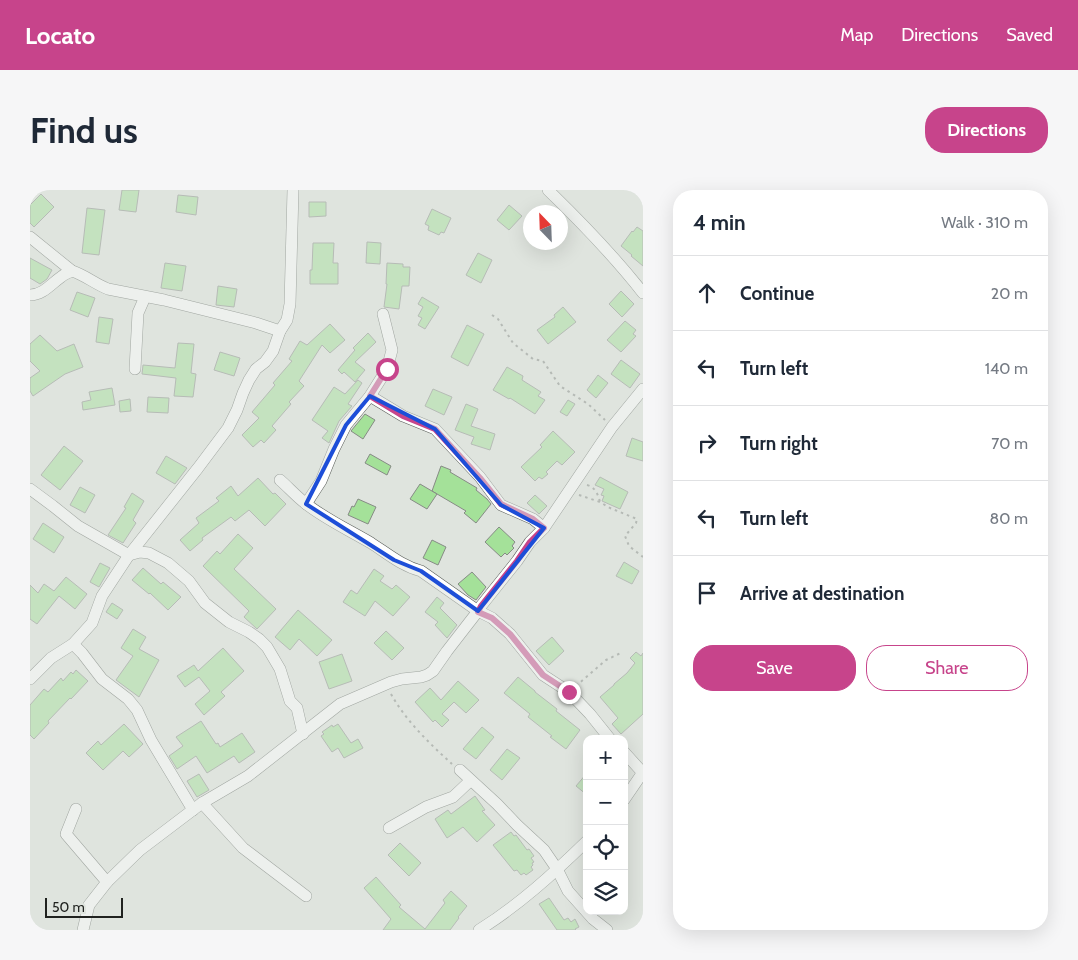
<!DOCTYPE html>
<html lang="en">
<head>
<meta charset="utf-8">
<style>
  body { margin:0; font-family:Cabin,sans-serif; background:#f6f6f7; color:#1f2937 }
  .controls { position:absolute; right:15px; bottom:15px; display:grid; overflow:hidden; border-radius:10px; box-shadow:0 5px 20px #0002 }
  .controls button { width:45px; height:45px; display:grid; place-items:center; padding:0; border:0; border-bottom:1px solid #e0e1e3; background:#fff; color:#1f2937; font:25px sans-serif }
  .compass { position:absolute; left:493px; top:15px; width:45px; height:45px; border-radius:50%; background:#fff; box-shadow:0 5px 20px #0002; rotate:337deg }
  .scale { position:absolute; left:15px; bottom:12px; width:78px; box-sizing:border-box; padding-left:5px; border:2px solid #20221f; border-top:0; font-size:14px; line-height:18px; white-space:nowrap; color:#20221f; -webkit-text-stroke:4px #dfe4de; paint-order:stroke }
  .stop { position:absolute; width:15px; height:15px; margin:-11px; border:4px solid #c7448b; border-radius:50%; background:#fff }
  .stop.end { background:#c7448b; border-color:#fff; box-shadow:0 1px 5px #0008 }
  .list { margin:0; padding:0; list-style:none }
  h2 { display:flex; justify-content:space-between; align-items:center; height:65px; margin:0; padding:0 20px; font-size:21px }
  h2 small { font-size:16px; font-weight:400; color:#747a83 }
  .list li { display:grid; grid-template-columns:32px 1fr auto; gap:15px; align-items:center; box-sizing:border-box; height:75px; padding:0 20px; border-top:1px solid #e0e1e3 }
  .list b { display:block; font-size:19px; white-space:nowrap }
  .list em { font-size:16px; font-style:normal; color:#747a83 }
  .actions { display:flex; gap:10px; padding:15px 20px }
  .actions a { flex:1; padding:11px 0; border:1px solid #c7448b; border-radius:20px; text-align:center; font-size:18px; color:#c7448b }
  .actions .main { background:#c7448b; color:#fff }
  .icon { flex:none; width:28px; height:28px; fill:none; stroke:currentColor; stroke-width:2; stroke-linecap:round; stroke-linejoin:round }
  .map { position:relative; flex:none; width:613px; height:740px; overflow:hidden; border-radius:20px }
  header { display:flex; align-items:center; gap:30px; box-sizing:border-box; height:70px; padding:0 25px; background:#c7448b; color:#fff }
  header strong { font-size:24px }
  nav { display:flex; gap:28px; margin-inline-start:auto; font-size:18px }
  .intro { display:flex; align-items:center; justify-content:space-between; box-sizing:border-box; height:120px; padding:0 30px }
  h1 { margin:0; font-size:35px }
  .button { padding:12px 22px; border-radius:20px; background:#c7448b; color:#fff; font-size:18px; font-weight:700 }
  main { display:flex; gap:30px; padding:0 30px }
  aside { flex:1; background:#fff; border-radius:20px; box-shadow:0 5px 20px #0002 }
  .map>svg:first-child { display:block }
</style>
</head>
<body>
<header>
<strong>Locato</strong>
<nav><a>Map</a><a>Directions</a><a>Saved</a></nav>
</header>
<div class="intro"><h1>Find us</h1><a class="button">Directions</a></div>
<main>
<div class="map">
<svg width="613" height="740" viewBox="0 0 613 740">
  <rect width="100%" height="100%" fill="#dfe4de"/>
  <g fill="#a4e199" stroke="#868b85">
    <polygon points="92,0 109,0 106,22 89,20"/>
    <polygon points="11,4 24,17 4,37 0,33 0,15"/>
    <polygon points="148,5 168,7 166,25 146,22"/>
    <polygon points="279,12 296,12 296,26 279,27"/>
    <polygon points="479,15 492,26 479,40 467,30"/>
    <polygon points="57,18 75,20 69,65 52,63"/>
    <polygon points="402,19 421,28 414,43 411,42 409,45 398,40 399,36 395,34"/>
    <polygon points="607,37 613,41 613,76 601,66 602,65 591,56 602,41 603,42"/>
    <polygon points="337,52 351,53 350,74 336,73"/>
    <polygon points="283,53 304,53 303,73 308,73 308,94 280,94 280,80 282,80"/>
    <polygon points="448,63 462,70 451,93 436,85"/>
    <polygon points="0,68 22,80 17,89 10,94 0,88"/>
    <polygon points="135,73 156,76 152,101 131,98"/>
    <polygon points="357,73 373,74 373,77 380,77 379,96 372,96 369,119 354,117 357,94 356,94"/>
    <polygon points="188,96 207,99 204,117 186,115"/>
    <polygon points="591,101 604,114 592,127 579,114"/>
    <polygon points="47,102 65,108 58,127 40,120"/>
    <polygon points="392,107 409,117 395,139 388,135 392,128 388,126 393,117 388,114"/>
    <polygon points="533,117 546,132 518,154 507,140 525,127 524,125"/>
    <polygon points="69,127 83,129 79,154 66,152"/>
    <polygon points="595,131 606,140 603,144 606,146 591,162 577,150"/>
    <polygon points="300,134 315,150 300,163 292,155 269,191 274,196 259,212 261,214 242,236 246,240 234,253 231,250 223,257 212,245 229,228 222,222 245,195 243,193 262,171 259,169 270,151 277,155"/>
    <polygon points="437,135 454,144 438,176 421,167"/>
    <polygon points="338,143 346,152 325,172 335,180 325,192 314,182 312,184 308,180 325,160 323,158"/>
    <polygon points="10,145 27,161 44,154 53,177 35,184 3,206 0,201 0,188 10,181 0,171 0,154"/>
    <polygon points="148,153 164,154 161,183 166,184 163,207 144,206 146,188 112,184 113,175 145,178"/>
    <polygon points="190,162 210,168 204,186 184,180"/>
    <polygon points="591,170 610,184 600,198 581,184"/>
    <polygon points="477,177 493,186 492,190 511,202 508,206 515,210 505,224 480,208 479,209 463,200"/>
    <polygon points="568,185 578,193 566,208 557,200"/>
    <polygon points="328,190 332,193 318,214 322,216 309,231 299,253 292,248 298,241 282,230 304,197 315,204"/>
    <polygon points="82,198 85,215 53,220 52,212 61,210 59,202"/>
    <polygon points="403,199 422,207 414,225 395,216"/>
    <polygon points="118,207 139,208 138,223 117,222"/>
    <polygon points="100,209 101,221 90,222 89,211"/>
    <polygon points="538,210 545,214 537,226 530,222"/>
    <polygon points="436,214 448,219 441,236 465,244 460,260 441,254 444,247 425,240"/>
    <polygon points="335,224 345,230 333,249 321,241"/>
    <polygon points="523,241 545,262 532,275 527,271 516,282 518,284 512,289 509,287 505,291 491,277 512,257 510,255"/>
    <polygon points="602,248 613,252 613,271 596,266"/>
    <polygon points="34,256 53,271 30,300 11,285"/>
    <polygon points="340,264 361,276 357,285 335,273"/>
    <polygon points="136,266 157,278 145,294 126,283"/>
    <polygon points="411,276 421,280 420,282 447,298 446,300 457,309 461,314 446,333 434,323 436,321 402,301"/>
    <polygon points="570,287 598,302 590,319 572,311 574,306 571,305 574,299 565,295"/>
    <polygon points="228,288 243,304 245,303 256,314 235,336 219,320 205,331 201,327 172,348 173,350 160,361 150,350 169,333 166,328 189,311 186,308 201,296 208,306"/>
    <polygon points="390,294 407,304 397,319 380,309"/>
    <polygon points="50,297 65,305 55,323 40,315"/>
    <polygon points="102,303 114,311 103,330 106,333 93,353 78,345 96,318 94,317"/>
    <polygon points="505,305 517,316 509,324 497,313"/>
    <polygon points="328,309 346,317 338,334 318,325 322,316 324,317"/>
    <polygon points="13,333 34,347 24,363 3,349"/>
    <polygon points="469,337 485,352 482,356 484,358 477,365 475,363 471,367 455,352"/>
    <polygon points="208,344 223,358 204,379 246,419 227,439 214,427 219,421 173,376 187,361 190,364"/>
    <polygon points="402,350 416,357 408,375 393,368"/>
    <polygon points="594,372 609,381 602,394 586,386"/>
    <polygon points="70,373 80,378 69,397 60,392"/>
    <polygon points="113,378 131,394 133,392 151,407 138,420 120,403 119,404 102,390"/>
    <polygon points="344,379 354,386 350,391 362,399 366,395 380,407 363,426 345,411 335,426 313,412 321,400 327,404"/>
    <polygon points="442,382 456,397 446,410 438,405 428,394"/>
    <polygon points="36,387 57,404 45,419 29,406 7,434 0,429 0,395 8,403 14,394 24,401"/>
    <polygon points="407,407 414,413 410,418 427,435 417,448 405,435 408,432 395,422"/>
    <polygon points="82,413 93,420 87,429 76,422"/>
    <polygon points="268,420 302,450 287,466 269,449 260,460 245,447"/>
    <polygon points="103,439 116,447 109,459 129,470 109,507 86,490 103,466 91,458"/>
    <polygon points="356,441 374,458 362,470 344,453"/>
    <polygon points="522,447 534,461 519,475 506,461"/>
    <polygon points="193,458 214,481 191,502 195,506 174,525 165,514 180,501 169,487 155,497 147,486 164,475 168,481"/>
    <polygon points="606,462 611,466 613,463 613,524 591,544 582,534 588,528 570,507 584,495 584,494 597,483 605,473 600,468"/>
    <polygon points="312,464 322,491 299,499 289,472"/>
    <polygon points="46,480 58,491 41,509 40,508 18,531 19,533 4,549 0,545 0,515 14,499 18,502 31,488 33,491 41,482 43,484"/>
    <polygon points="488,487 505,501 505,502 527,519 526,521 550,540 536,559 520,547 522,546 498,527 500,524 474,503"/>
    <polygon points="428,491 449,510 436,523 424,512 412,524 419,530 412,537 405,530 403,532 385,512 400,498 411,510"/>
    <polygon points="171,531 186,554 188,553 190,557 212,543 225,562 209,573 204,566 177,583 166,566 147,579 139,566 153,556 146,547"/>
    <polygon points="94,534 113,554 99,567 93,561 73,580 56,563 68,551 71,555"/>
    <polygon points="308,534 321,553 328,549 333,558 314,568 308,558 302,562 291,546 294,544 292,542 302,535 303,537"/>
    <polygon points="452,537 464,547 446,569 433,559"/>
    <polygon points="477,559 490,568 472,590 460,580"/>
    <polygon points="557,583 557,605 546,596"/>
    <polygon points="169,584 179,600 167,607 157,591"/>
    <polygon points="445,606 455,620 452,621 465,635 447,652 433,637 417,648 405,629 418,620 421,624"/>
    <polygon points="481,642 484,646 486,645 497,660 499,659 504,666 501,668 504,672 502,673 503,675 501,677 503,680 496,685 494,683 491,685 487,680 484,681 463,655"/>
    <polygon points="370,653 391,673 379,686 358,665"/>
    <polygon points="346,687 371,715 369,717 395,739 415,713 413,710 421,701 437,716 428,727 429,728 420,740 353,740 361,729 334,698"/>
    <polygon points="519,708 534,730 538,728 541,732 545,729 549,737 545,739 546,740 527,740 509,714"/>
  </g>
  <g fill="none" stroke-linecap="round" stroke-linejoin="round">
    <defs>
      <g id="street">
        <path d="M518 0C552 33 584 66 613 103"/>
        <polyline points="0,47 42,81"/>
        <path d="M0 105C13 105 21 94 31 87 34 84 38 83 42 81 55 85 65 94 78 99L134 110 226 133 250 141"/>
        <polyline points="105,179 108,123 115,107"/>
        <polyline points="340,206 373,226 405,239 450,287 471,315 503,329 514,338"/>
        <path d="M250 290C258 297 266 306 275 313 295 329 319 340 341 353 358 364 372 376 391 381L448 421 462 428 480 444 513 485 539 502 560 524 580 549"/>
        <polyline points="0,299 23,316 48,336 99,365 110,362 119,363 138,373 159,391 175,413 199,432 219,442 229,449 237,457 250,479 260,511 267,518 273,544"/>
        <polyline points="276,314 291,291 304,259 316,235 340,206 357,179 362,160 353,124"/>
        <polyline points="43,454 52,463 72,489 98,509 107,520 121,550 163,620"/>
        <polyline points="0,489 21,468 43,454 62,433 72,406 99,365 168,278 198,238 207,220 213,203 219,190 226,179 235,172 243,161 250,141 257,130 260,114 263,0"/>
        <polyline points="594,562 613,583"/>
        <polyline points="430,580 467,614 487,635 514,660 527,679 538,701 563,729 577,740"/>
        <polyline points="594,610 613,582"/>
        <polyline points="172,613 213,658 276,706"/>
        <polyline points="46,619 36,644 77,692"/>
        <polyline points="359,638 396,617 423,607 440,591"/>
        <polyline points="53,740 59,715 77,692 110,660 172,613 218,586 310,514 361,492 372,489 391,487 397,485 403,481 417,461 448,421 451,416 487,371 500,352 514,338 582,237 613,199"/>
        <path d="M449 740C489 715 523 684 557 651"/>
      </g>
    </defs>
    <use href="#street" stroke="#585d58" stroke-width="12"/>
    <g stroke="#848783" stroke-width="2" stroke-dasharray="2.5 4" stroke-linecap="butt">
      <polyline points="462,125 468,129 483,153 503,169 513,171 530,196 558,214 575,230"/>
      <path d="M557 295C565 297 568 304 570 312"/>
      <polyline points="549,305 570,312 580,318 607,329 606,333 595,346 599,356 613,367"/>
      <polyline points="546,496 576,470 593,462"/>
      <path d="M361 504C376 531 399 553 422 574"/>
    </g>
    <use href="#street" stroke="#fff" stroke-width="11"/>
  </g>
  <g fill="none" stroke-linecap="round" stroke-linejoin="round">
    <polyline stroke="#c7448b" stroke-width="6" points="357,179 340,206 373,226 405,239 450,288 471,314 503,329 514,338 500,352 487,371 451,416 448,422 462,428 480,444 513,485 539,502"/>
  </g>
  <path d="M0 0H613V740H0ZM340 206 405 239 471 315 514 338 448 421 391 381 364 370 276 314 316 235Z" fill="#dfe4de" fill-opacity=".55" fill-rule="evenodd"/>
  <path fill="none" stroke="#1d4ed8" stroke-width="4" stroke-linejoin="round" d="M340 206 405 239 471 315 514 338 448 421 391 381 364 370 276 314 316 235Z"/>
</svg>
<div class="controls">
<button>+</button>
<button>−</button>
<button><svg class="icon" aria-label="locate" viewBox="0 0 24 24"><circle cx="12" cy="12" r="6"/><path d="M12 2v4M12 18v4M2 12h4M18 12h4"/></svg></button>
<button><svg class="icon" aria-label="layers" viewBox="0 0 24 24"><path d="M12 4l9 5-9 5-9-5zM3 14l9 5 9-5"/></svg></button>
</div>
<svg class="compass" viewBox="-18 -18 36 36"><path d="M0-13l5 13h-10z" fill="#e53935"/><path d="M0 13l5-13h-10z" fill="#747a83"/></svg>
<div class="scale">50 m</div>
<div class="stop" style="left:357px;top:179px"></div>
<div class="stop end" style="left:539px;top:502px"></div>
</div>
<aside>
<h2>4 min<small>Walk · 310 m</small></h2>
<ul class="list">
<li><svg class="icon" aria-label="ahead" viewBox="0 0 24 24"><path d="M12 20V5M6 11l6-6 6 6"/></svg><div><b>Continue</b></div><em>20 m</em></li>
<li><svg class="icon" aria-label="left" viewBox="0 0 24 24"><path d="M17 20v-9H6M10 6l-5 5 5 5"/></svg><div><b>Turn left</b></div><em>140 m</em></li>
<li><svg class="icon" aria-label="right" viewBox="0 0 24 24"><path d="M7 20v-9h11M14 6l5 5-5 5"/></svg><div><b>Turn right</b></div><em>70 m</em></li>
<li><svg class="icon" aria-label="left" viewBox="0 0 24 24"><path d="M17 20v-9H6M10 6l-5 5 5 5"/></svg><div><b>Turn left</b></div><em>80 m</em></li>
<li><svg class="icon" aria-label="arrive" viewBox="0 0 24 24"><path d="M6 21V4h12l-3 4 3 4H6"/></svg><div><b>Arrive at destination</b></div></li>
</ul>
<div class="actions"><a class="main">Save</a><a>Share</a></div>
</aside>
</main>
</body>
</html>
